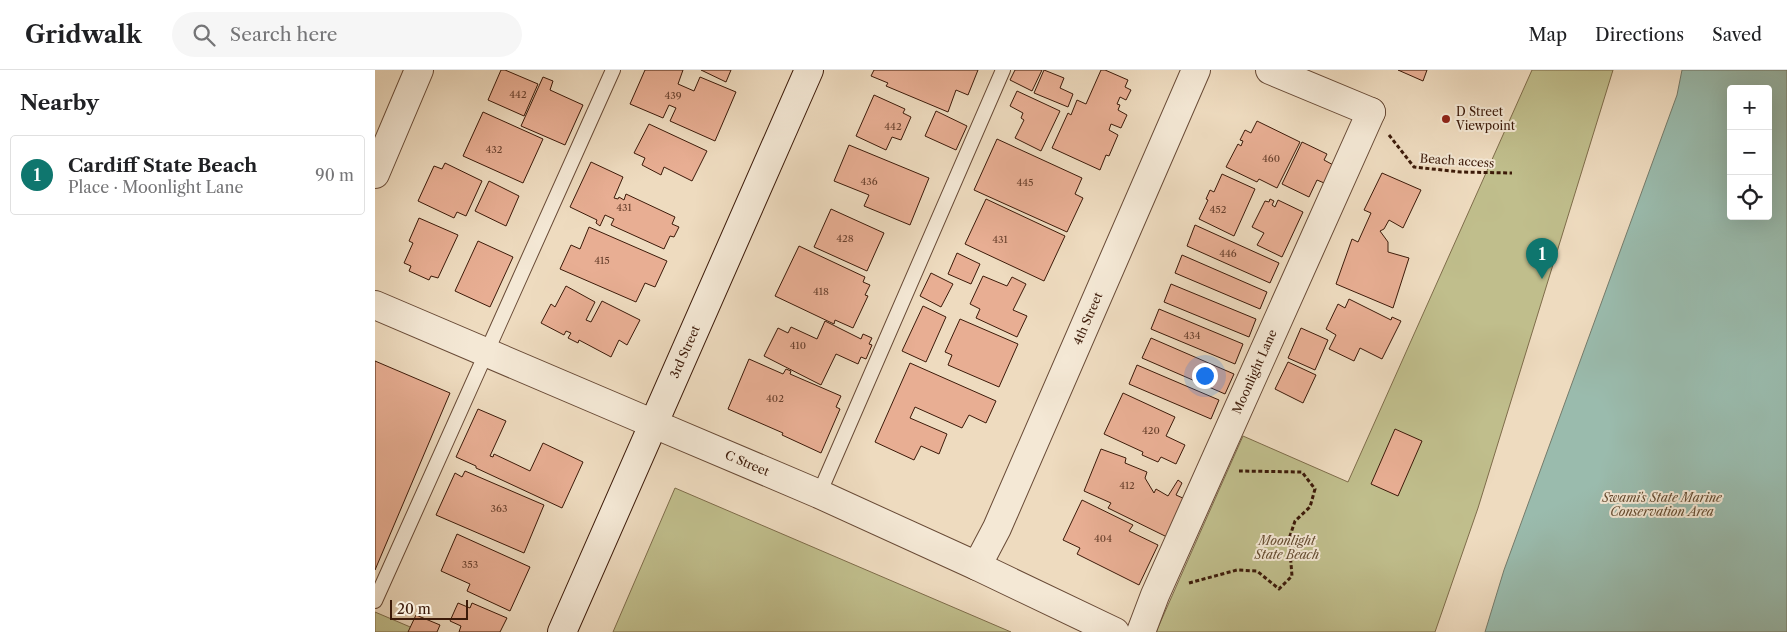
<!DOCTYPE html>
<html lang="en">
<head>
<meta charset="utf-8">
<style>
  body { margin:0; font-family:"Libre Caslon Text",serif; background:#f6f6f6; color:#202124 }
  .controls { position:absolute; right:15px; top:15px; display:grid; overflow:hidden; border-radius:5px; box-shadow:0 5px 20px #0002 }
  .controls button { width:45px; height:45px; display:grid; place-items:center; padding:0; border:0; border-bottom:1px solid #e0e0e0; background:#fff; color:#202124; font:25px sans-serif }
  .scale { position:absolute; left:15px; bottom:12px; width:78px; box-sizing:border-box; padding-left:5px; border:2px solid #3c1a09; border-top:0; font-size:14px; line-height:18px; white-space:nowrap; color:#3c1a09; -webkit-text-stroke:4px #f4e8d5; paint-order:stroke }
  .you { position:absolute; left:829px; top:305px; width:18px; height:18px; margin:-12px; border:4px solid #fff; border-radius:50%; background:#1a73e8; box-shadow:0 0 0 8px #1a73e833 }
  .badge { display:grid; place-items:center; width:32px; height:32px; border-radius:50%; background:#0f766e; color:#fff; font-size:16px; font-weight:700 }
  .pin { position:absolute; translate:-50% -41px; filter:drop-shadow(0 1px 2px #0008) }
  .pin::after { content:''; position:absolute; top:26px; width:18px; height:15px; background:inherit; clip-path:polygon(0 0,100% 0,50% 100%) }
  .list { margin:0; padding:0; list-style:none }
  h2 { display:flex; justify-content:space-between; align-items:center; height:65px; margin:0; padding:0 20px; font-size:21px }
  h2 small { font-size:16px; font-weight:400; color:#757577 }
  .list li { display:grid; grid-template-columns:32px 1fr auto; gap:15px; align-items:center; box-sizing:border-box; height:80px; margin:0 10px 10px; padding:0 10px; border:1px solid #e0e0e0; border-radius:5px }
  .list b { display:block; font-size:19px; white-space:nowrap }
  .list p { margin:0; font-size:16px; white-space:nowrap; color:#757577 }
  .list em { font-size:16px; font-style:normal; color:#757577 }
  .icon { flex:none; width:28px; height:28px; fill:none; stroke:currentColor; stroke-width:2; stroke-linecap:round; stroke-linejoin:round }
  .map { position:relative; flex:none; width:1412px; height:562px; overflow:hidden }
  header { display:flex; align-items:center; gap:30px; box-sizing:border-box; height:70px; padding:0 25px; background:#fff; border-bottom:1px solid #e0e0e0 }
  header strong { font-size:24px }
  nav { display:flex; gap:28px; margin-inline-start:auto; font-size:18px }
  .search { width:350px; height:45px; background:#f6f6f6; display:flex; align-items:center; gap:12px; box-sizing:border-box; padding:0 18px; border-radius:28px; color:#757577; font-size:19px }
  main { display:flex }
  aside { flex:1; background:#fff }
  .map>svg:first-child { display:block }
</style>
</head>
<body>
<header>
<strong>Gridwalk</strong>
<div class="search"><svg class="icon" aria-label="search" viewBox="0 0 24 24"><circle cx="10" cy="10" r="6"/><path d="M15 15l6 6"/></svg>Search here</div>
<nav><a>Map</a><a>Directions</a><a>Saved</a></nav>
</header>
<main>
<aside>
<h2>Nearby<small></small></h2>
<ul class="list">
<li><span class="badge">1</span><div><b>Cardiff State Beach</b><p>Place · Moonlight Lane</p></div><em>90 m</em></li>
</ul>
</aside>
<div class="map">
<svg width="1412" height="562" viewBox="0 0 1412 562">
  <rect width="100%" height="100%" fill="#eedbbf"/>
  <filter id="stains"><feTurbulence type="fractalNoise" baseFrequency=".004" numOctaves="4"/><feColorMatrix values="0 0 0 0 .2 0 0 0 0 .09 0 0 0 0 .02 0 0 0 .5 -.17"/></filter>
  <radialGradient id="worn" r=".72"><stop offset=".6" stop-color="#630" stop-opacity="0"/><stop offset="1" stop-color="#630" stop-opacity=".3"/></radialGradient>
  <g fill="#c0be8c" stroke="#7e6c4a">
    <polygon points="1157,0 1238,0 1103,438 1060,562 781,562 868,366 973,412"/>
    <polygon points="300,418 636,562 238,562"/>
    <polygon points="0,542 47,562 0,562"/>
  </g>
  <path fill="#9abbad" stroke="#747b6b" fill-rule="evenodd" d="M1307 0H1412V562H1110L1129 500 1302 25ZM1356 19H1393V146H1356Z"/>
  <g fill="#e8ae93" stroke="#3c1a09">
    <polygon points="126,0 130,0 163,14 149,46 113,30"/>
    <polygon points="270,0 308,0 303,14 319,21 325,7 361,22 340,71 295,51 301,38 294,35 288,48 255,34"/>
    <polygon points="326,0 356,0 351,12"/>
    <polygon points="499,0 603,0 593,25 581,20 573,42 511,16 513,13 496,6"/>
    <polygon points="640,0 667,0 657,21 635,10"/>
    <polygon points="669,0 689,8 685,18 698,24 693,37 659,23"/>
    <polygon points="726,0 730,0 753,10 750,17 756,20 751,30 745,27 742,34 745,35 743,40 752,45 746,58 736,54 734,60 743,65 734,86 731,85 725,100 677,78 693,43 696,45 702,30 711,34"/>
    <polygon points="1023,0 1052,0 1048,11"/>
    <polygon points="168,7 178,11 175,20 208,35 190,75 146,56"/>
    <polygon points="642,21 685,41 666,81 640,68 649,50 646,48 648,43 635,36"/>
    <polygon points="499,25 530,39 528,43 536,47 526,70 517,67 511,80 481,66"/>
    <polygon points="561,41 592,56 581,80 550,66"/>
    <polygon points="108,42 168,69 148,113 88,86"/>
    <polygon points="882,51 925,72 902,118 884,109 882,112 851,97 863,74 866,76 868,71 865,70 870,60 876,63"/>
    <polygon points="274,54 332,81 317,111 289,97 286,105 267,95 270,88 259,83"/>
    <polygon points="622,69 707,108 700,124 708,128 692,162 599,120"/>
    <polygon points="927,72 952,84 949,90 962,97 954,115 942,110 934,127 907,114"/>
    <polygon points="474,75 554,108 535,155 489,136 494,125 459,111"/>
    <polygon points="216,92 248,107 239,128 243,129 244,127 249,130 251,124 300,147 297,154 304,157 299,167 295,166 289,179 236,155 239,149 230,145 225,156 221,153 222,150 195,137"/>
    <polygon points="70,93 107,111 91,146 82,142 79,148 43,131 59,96 67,99"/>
    <polygon points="1007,103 1046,120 1028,158 1014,150 1009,159 1005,161 1013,172 1013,182 1034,188 1018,238 961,214 977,169 983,172 996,143 989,140"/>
    <polygon points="847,104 880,119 859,166 824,149 833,130 831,129 835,120 839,122"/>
    <polygon points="114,111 144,126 131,156 100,141"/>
    <polygon points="611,129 690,166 669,211 590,174"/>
    <polygon points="895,129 899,131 897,135 900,137 903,130 928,142 907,187 882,175 889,163 877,157 890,131 894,132"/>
    <polygon points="456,139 509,163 492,201 439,177"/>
    <polygon points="44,148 83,165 63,208 56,206 54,210 34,201 36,196 29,193 38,173 34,171"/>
    <polygon points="820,155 904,193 895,213 812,176"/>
    <polygon points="214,157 292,191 280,217 270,213 261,232 185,199 196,175 205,179"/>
    <polygon points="103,171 138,187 115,237 80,221"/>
    <polygon points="424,176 490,207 488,212 495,215 490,225 493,226 478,258 460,250 459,254 400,226"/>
    <polygon points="582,183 605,194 596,214 573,204"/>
    <polygon points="807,185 892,222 885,239 800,203"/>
    <polygon points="556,203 578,214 566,237 545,226"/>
    <polygon points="608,206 632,216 637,207 651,214 638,240 652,246 642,267 601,248 605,239 595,234"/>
    <polygon points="796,214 881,249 874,267 789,232"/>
    <polygon points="191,216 220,232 211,250 216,252 227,231 265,250 252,275 244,270 236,287 204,270 203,273 193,268 196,263 191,261 189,265 166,253 176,234 180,237"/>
    <polygon points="974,229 1016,250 1017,247 1026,251 1007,289 985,278 979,291 954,279 961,265 951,259 963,234 970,238"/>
    <polygon points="548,236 571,247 551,292 527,281"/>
    <polygon points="784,239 868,274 860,294 776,259"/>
    <polygon points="585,249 643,274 624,317 573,295 577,285 570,282"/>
    <polygon points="450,251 486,269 488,264 497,268 494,274 497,275 491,289 486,287 483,294 461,284 446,315 389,286 403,258 413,263 416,257 442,269"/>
    <polygon points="926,258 953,270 940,300 913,288"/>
    <polygon points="776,268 859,304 850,324 767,288"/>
    <polygon points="374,289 408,304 411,299 416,301 415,304 466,326 461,337 465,339 446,383 407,365 408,363 353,339"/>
    <polygon points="0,291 75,323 0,500"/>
    <polygon points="913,292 941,305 928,333 900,319"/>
    <polygon points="535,293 621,331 611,353 594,345 587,358 540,337 535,348 572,364 564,384 546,376 539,390 500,372"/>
    <polygon points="762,295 844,330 836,349 754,314"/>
    <polygon points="748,323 800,347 791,366 810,375 801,394 786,387 783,392 767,385 768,382 729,364"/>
    <polygon points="103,339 131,351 115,386 118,387 119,384 155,401 168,373 208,392 187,438 101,398 101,396 81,387"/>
    <polygon points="1020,359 1047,371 1023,426 996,414"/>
    <polygon points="726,379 751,388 750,393 772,402 770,408 779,423 781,419 793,426 803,410 807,413 801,425 810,429 792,467 733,438 736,433 709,421"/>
    <polygon points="90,401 169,435 149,483 61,445 80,403 87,407"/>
    <polygon points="707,430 758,455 754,461 783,475 764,515 702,484 705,478 688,470"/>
    <polygon points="82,464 155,497 135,541 92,521 95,514 66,501"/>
    <polygon points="83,533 95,538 97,533 132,548 125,562 84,562 86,556 75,551"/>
    <polygon points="41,545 65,555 62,562 33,562"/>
  </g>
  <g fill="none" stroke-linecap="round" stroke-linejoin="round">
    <defs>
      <g id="service">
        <polyline points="444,424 628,0"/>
        <polyline points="0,531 238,0"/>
      </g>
      <g id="minor">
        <polyline points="0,104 44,0"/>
        <polyline points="0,235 279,354"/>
        <polyline points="602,496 740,562"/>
        <path id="s1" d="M766 562 780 525 996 42"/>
      </g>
      <g id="tertiary">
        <polyline points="895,0 996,42"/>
        <path id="s2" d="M279 354 444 424 602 496 622 458 821 0"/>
      </g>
      <g id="secondary">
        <path id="s3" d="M187 562 434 0"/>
      </g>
    </defs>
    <use href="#service" stroke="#684a36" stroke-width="16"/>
    <use href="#minor" stroke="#684a36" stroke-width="30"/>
    <use href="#tertiary" stroke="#684a36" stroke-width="30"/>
    <use href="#secondary" stroke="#3c1a09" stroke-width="30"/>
    <g stroke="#3c1a09" stroke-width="3" stroke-dasharray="4 2.5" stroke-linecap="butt">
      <polyline points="1014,65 1039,97 1086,102 1137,103"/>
      <polyline points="814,513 862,500 882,501 904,519 917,506 914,469 920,451 935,437 940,419 927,402 864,401"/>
    </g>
    <use href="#service" stroke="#f4e8d5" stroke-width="14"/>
    <use href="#minor" stroke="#f4e8d5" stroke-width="28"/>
    <use href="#tertiary" stroke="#f4e8d5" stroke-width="28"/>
    <use href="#secondary" stroke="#f4e8d5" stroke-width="28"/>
  </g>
  <circle fill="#8f2418" stroke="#f4e8d5" stroke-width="2" cx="1071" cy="49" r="5"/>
  <g text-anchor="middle" stroke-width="4" stroke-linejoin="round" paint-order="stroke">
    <g font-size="10" fill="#673f2c">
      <text x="143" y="28">442</text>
      <text x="298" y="29">439</text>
      <text x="518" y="60">442</text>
      <text x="119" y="83">432</text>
      <text x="896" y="92">460</text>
      <text x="494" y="115">436</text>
      <text x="650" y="116">445</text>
      <text x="249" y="141">431</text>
      <text x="843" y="143">452</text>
      <text x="470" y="172">428</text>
      <text x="625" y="173">431</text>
      <text x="853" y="187">446</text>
      <text x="227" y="194">415</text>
      <text x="446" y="225">418</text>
      <text x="817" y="269">434</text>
      <text x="423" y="279">410</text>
      <text x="400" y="332">402</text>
      <text x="776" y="364">420</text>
      <text x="752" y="419">412</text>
      <text x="124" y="442">363</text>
      <text x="728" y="472">404</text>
      <text x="95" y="498">353</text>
    </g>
    <g font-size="12" fill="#3c1a09" stroke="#f4e8d5" text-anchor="start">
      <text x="1081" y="46">D Street<tspan x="1081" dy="14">Viewpoint</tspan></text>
    </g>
    <g font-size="12" fill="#3c1a09" stroke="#f4e8d5">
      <text transform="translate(1082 91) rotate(4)" y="4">Beach access</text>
      <text dy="4" stroke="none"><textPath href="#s2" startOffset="624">4th Street</textPath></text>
      <text dy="4" stroke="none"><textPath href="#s3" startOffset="306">3rd Street</textPath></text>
      <text dy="4" stroke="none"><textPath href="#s1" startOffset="284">Moonlight Lane</textPath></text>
      <text dy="4" stroke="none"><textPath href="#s2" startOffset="101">C Street</textPath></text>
    </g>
    <g font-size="12" font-style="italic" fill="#644b30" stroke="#f4e8d5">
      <text x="1287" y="432">Swami's State Marine<tspan x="1287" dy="14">Conservation Area</tspan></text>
      <text x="912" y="475">Moonlight<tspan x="912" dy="14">State Beach</tspan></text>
    </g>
  </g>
  <rect width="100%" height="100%" filter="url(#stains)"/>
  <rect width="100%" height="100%" fill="url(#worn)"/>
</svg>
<div class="controls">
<button>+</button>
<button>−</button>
<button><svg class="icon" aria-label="locate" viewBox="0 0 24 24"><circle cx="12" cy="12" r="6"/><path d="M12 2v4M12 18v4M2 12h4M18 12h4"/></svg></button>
</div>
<div class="scale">20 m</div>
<div class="you"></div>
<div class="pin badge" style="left:1167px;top:209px">1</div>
</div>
</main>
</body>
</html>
